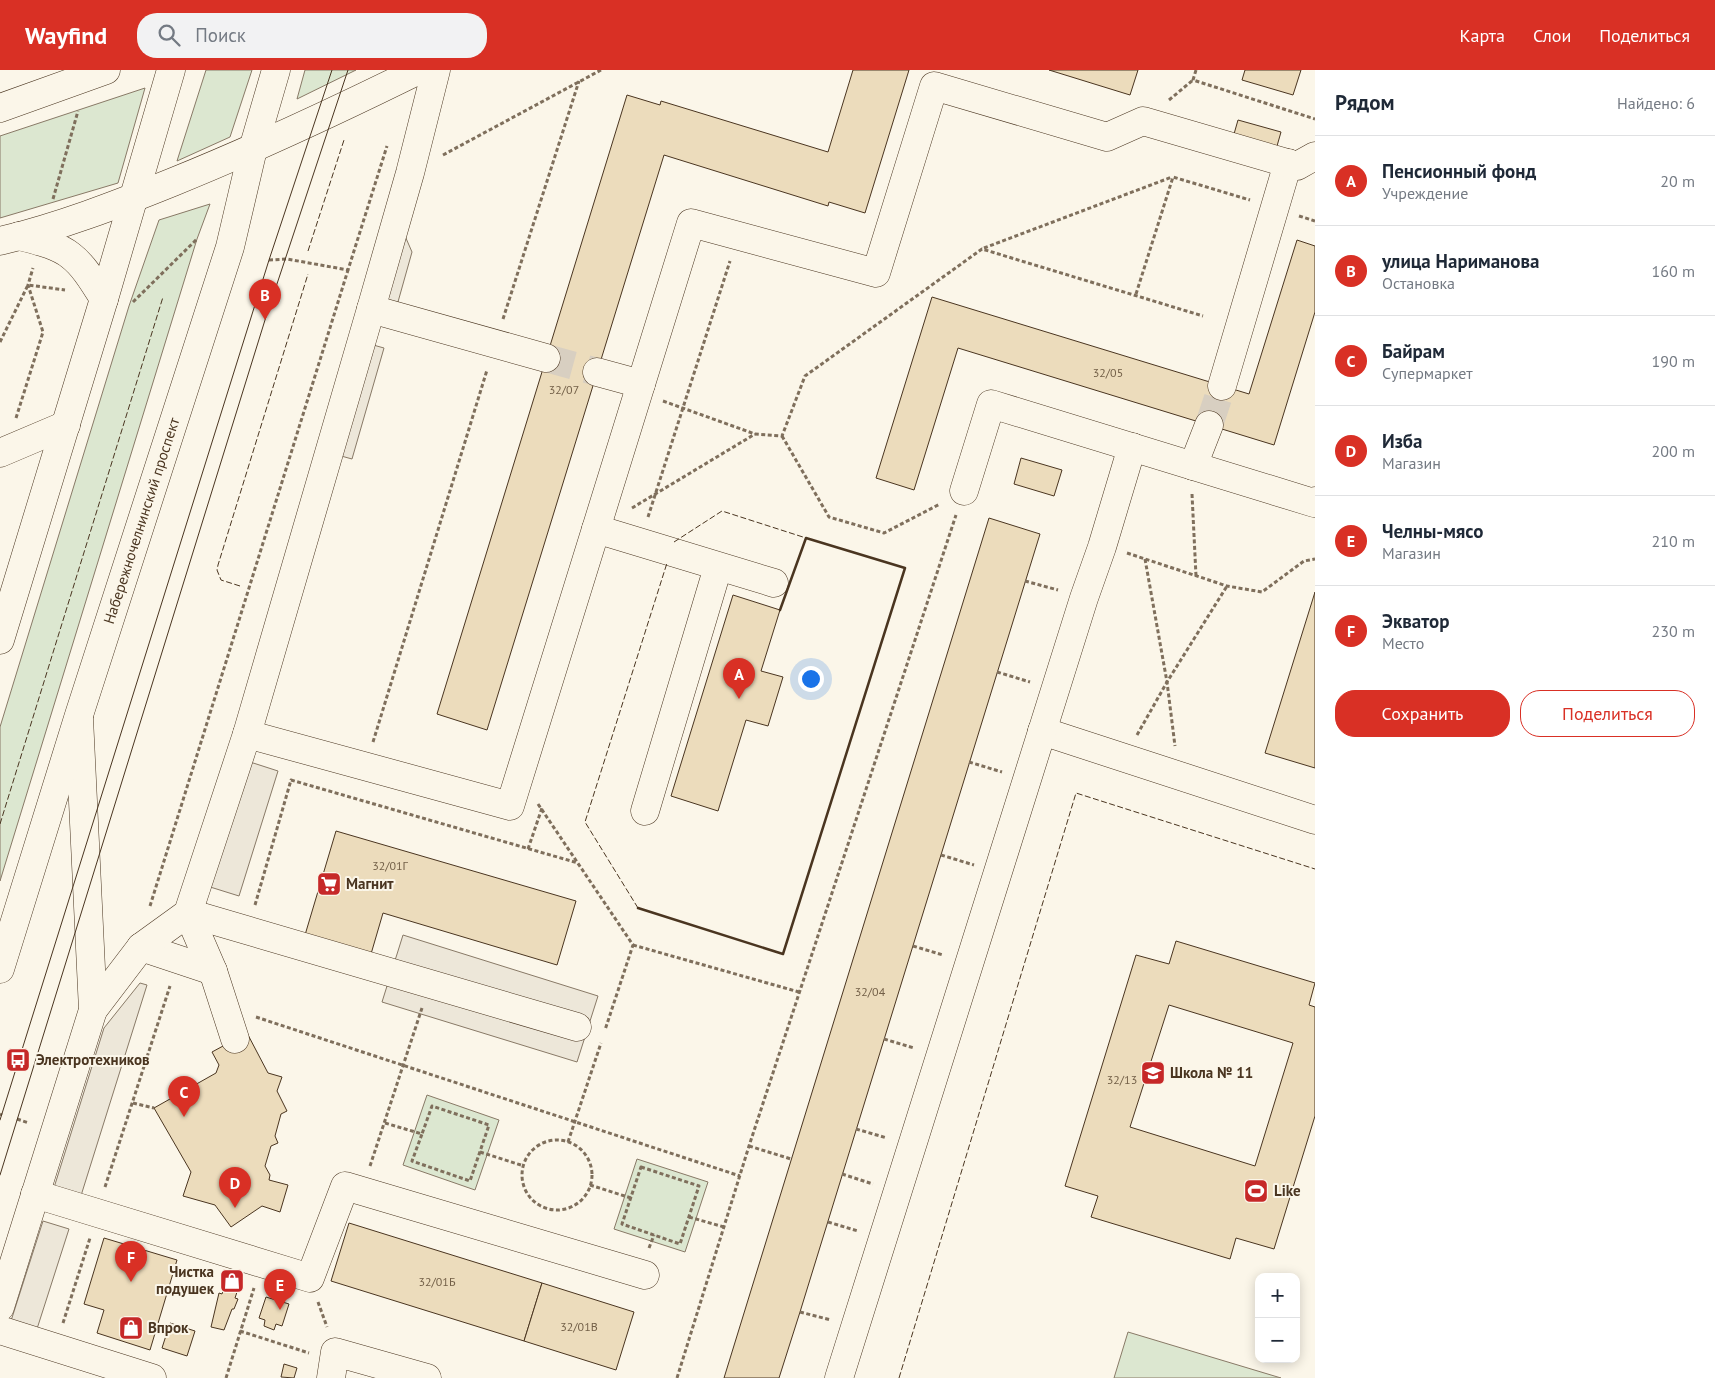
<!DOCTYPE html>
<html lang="ru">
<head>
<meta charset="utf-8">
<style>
  body { margin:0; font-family:"PT Sans",sans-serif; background:#f2f2f3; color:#1f2937 }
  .controls { position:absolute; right:15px; bottom:15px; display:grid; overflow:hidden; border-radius:10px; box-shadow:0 2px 12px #0003 }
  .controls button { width:45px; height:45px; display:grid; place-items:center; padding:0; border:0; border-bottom:1px solid #e0e1e3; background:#fff; color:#1f2937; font:25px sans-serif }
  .you { position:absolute; left:810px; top:608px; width:18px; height:18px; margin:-12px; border:4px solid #fff; border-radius:50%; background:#1a73e8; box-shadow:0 0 0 8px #1a73e833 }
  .badge { display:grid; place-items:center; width:32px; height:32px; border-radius:50%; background:#d93025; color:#fff; font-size:16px; font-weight:700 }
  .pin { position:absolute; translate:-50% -41px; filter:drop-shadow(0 1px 2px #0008) }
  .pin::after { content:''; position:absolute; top:26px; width:18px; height:15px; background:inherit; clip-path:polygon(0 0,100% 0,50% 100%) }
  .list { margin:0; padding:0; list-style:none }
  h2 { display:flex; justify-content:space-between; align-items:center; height:65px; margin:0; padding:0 20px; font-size:21px }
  h2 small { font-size:16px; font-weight:400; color:#747a83 }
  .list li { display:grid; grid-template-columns:32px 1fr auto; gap:15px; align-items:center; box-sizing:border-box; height:90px; padding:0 20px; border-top:1px solid #e0e1e3 }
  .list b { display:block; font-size:19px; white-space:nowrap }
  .list p { margin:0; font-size:16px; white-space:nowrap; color:#747a83 }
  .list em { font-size:16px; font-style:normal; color:#747a83 }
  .actions { display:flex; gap:10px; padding:15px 20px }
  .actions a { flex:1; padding:11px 0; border:1px solid #d93025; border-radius:20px; text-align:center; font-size:18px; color:#d93025 }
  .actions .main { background:#d93025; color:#fff }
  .icon { flex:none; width:28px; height:28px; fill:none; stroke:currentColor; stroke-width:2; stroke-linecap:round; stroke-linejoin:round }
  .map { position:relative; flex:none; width:1315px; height:1308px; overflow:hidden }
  header { display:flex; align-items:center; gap:30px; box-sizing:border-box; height:70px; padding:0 25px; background:#d93025; color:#fff }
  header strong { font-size:24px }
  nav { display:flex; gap:28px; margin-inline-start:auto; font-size:18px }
  .search { width:350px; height:45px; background:#f2f2f3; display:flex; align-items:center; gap:12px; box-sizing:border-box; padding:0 18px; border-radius:20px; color:#747a83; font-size:19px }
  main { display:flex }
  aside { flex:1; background:#fff }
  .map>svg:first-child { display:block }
</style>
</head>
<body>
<header>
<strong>Wayfind</strong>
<div class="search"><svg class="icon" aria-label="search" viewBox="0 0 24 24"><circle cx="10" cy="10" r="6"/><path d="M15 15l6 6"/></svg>Поиск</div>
<nav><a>Карта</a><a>Слои</a><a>Поделиться</a></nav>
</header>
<main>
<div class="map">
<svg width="1315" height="1308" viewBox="0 0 1315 1308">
  <rect width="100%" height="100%" fill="#fbf6e9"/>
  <g fill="#dce7d0" stroke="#887966">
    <polygon points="206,0 252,0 230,67 177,91"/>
    <polygon points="305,0 356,0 297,29"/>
    <polygon points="145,18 118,113 0,148 0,66"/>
    <polygon points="210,134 197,169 0,811 0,657 129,236 159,150"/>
    <polygon points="427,1025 499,1050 475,1120 403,1095"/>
    <polygon points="637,1089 708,1112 685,1182 614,1159"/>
    <polygon points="1128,1262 1281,1308 1114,1308"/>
  </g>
  <g fill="#ede7d9" stroke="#887966">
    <polygon points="402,159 412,182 396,239 380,234"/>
    <polygon points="366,273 384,278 352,389 334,384"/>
    <polygon points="247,691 278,701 239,826 207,816"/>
    <polygon points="403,865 598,926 577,992 382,932"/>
    <polygon points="140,913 147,915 79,1132 52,1124 104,958"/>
    <polygon points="43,1151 69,1159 36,1262 10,1254"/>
  </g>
  <g fill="#ecdcbc" stroke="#4a3520" fill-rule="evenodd">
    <polygon points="853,0 909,0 865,143 829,132 828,136 664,85 487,660 437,644 627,25 660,35 661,31 828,82"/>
    <polygon points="1049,0 1138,0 1130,25"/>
    <polygon points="1245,0 1301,0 1293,25 1242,10"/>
    <polygon points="1238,50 1281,62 1275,83 1232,71"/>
    <polygon points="1297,170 1315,176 1315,242 1274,375 958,278 914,420 876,408 932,227 1249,324"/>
    <polygon points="1021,388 1062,400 1054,426 1014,414"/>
    <polygon points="989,448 1040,464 800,1242 779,1308 724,1308"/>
    <polygon points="1315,522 1315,698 1265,683"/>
    <polygon points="733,525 780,540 761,601 783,607 768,656 746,650 718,741 671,726"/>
    <polygon points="336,761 576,831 557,895 383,843 371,884 305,865"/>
    <path d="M1176 871 1315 913 1309 935 1315 937V1046L1274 1179 1236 1168 1230 1189 1091 1147 1098 1126 1065 1116 1136 885 1169 894ZM1169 935 1293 973 1255 1096 1130 1057Z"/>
    <polygon points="247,963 268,1003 282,1007 277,1021 287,1041 281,1044 275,1066 278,1073 271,1076 265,1096 270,1105 269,1110 288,1115 280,1142 262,1136 231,1157 215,1135 183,1126 191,1102 154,1038 216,1003 219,995 212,982"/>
    <polygon points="349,1153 542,1213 524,1271 331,1211"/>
    <polygon points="104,1168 177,1190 150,1280 97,1263 104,1240 84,1234"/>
    <polygon points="229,1203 242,1207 235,1228 238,1229 234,1239 232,1239 224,1260 211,1257 219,1223 222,1224"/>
    <polygon points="542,1213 634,1242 616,1300 524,1271"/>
    <polygon points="266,1227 289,1234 282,1256 276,1254 274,1260 264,1256 265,1250 259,1248"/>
    <polygon points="170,1253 195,1261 187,1286 162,1278"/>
    <polygon points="284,1294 297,1298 294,1308 281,1307"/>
  </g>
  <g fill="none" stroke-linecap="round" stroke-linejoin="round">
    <g stroke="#d8cfc1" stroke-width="28" stroke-dasharray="28 14" stroke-linecap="butt">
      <polyline points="546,288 597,302"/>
      <polyline points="1209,355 1222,316"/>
    </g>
    <defs>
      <g id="minor">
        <polyline points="371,239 546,288"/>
        <polyline points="597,302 641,314"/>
        <polyline points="1222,316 1288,93"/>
        <polyline points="0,383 66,355"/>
        <polyline points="1193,396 1209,355"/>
        <polyline points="964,421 991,334 1314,433 1315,431"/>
        <polyline points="596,459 774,513"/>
        <polyline points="1042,661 1315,750"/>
        <polyline points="247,664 510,736 691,153 876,203 934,16 1107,67 1143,51 1297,96 1315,86"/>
        <polyline points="645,741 718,497"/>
        <polyline points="188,843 577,957"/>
        <polyline points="188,843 213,901 235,969"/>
        <polyline points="141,877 213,901"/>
        <polyline points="93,940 141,877 188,843 247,664 371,239 410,103 436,0"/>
        <polyline points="35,1124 310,1208 345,1116 645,1205"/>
        <polyline points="0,1237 93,940 79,648"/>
        <polyline points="0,1260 152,1308"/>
        <polyline points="331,1308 335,1282 427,1308"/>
        <polyline points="839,1308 1084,528 1102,477 1132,377"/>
      </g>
      <g id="major">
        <polyline points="0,38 106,0"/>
        <path d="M19 166C70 178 77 185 104 229"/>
        <path d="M0 171C59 157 116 135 173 112 257 78 338 40 419 0"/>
        <polyline points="0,570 104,229 171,0"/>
        <path id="s1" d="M0 899 79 645 230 177 253 79 276 0"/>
      </g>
    </defs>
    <use href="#minor" stroke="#4a3520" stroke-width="29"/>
    <use href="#major" stroke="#4a3520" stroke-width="29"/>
    <g stroke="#7f6f5c" stroke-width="3" stroke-dasharray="4 2.5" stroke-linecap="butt">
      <polyline points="1196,0 1193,10 1315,49"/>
      <polyline points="1169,30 1193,10"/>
      <polyline points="443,85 601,0"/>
      <polyline points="53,129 78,41"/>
      <polyline points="1299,146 1315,151"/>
      <polyline points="984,178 1172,107"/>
      <polyline points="269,190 287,189 348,200 387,76"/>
      <polyline points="1136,224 1173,107 1250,130"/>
      <polyline points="133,232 197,169"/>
      <polyline points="503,249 579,11"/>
      <polyline points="0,272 28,215 65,220"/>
      <polyline points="663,331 755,364 782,366 805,306 982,179 1203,246"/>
      <polyline points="16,348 43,262 28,215 33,198"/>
      <polyline points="782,366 829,447 884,463 940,434"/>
      <polyline points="1192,424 1196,506"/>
      <polyline points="632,438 755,364"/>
      <polyline points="648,447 730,191"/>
      <polyline points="1127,483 1227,516 1262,522 1304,491 1315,489"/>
      <polyline points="1145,489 1167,612 1175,676"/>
      <polyline points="1025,511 1058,520"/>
      <polyline points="997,602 1030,612"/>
      <polyline points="1137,665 1167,612 1227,516"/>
      <polyline points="373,672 487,300"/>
      <polyline points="969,692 1002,702"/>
      <polyline points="538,734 633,875 605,960"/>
      <polyline points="528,779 542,738"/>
      <polyline points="941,785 974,795"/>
      <polyline points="255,835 291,710 578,793"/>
      <polyline points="150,836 348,200"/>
      <polyline points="633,875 799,922"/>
      <polyline points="913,876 943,885"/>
      <polyline points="256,947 740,1106"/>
      <polyline points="884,969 914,978"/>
      <polyline points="133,1033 154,1038"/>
      <polyline points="0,1044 2,1045"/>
      <polyline points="17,1049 29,1053"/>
      <polyline points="385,1053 422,1064 412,1091 470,1111 489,1055 432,1036 422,1064"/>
      <polyline points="856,1059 887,1068"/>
      <circle cx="557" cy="1105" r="35"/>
      <polyline points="568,1072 601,973"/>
      <polyline points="749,1076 791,1089"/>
      <polyline points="480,1082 524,1096"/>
      <polyline points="370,1096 422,938"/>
      <polygon points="641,1097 699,1116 680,1174 622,1154"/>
      <polyline points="842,1104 873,1114"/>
      <polyline points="590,1115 631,1128"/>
      <polyline points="105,1117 170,916"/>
      <polyline points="689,1147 724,1157"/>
      <polyline points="828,1152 858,1161"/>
      <polyline points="649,1178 654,1165"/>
      <polyline points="318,1232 327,1257"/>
      <polyline points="800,1242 831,1250"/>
      <polyline points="63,1253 90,1168"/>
      <polyline points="240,1261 309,1283"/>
      <polyline points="226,1308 254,1218"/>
      <polyline points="677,1308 749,1076 956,445"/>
    </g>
    <use href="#minor" stroke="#fbf6e9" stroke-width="28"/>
    <use href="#major" stroke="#fbf6e9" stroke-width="28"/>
    <g stroke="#4a3520" stroke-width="1">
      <polyline points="0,1050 269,190 332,0"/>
      <polyline points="0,1105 265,250 348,0"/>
    </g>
    <g stroke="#4a3520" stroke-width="1" stroke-dasharray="6 2.5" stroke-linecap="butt">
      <polyline points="308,181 344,70"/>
      <polyline points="674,472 722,441 806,468"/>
      <polyline points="240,516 221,510 217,500 218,495 308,204"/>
      <polyline points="0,754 163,227"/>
      <polyline points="638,838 585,752 667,493"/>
      <polyline points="899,1308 1076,723 1315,799"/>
    </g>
    <polyline stroke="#4a3520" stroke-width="2.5" points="638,838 783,884 905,498 806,468 780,540"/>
  </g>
  <defs>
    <symbol id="supermarket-square" viewBox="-11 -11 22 22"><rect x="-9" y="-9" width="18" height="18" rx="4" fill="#c62828" stroke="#fbf6e9"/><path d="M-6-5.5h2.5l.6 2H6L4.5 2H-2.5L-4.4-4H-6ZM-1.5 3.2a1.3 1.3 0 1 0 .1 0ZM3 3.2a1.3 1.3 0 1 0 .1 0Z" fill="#fff"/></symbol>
    <symbol id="bus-square" viewBox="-11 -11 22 22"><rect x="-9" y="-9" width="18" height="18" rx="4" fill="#c62828" stroke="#fbf6e9"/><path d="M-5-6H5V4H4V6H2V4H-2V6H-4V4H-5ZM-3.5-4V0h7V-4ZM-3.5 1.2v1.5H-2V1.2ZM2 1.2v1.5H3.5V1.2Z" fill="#fff"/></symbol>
    <symbol id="school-square" viewBox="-11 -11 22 22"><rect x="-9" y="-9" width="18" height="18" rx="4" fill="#c62828" stroke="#fbf6e9"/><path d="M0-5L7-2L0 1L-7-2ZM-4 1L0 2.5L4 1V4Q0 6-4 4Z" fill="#fff"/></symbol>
    <symbol id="stadium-square" viewBox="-11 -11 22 22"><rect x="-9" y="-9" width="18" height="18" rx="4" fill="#c62828" stroke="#fbf6e9"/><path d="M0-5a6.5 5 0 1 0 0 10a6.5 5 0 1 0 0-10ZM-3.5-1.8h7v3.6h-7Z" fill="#fff"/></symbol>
    <symbol id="shop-square" viewBox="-11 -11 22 22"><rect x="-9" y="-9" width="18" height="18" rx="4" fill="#c62828" stroke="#fbf6e9"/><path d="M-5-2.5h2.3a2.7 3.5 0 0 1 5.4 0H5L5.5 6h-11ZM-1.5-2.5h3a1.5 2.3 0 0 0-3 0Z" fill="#fff"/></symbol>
  </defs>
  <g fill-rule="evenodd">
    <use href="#supermarket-square" x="315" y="800" width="28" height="28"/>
    <use href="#bus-square" x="4" y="976" width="28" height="28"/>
    <use href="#school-square" x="1139" y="989" width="28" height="28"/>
    <use href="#stadium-square" x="1242" y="1107" width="28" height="28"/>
    <use href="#shop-square" x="218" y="1197" width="28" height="28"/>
    <use href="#shop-square" x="117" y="1244" width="28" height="28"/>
  </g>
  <g text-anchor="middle" stroke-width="4" stroke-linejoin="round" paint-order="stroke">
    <g font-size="12" fill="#725f47">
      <text x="1108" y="307">32/05</text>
      <text x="564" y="324">32/07</text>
      <text x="390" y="800">32/01Г</text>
      <text x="870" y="926">32/04</text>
      <text x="1122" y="1014">32/13</text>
      <text x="437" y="1216">32/01Б</text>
      <text x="579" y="1261">32/01В</text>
    </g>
    <g font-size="15" fill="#4a3520" stroke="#fbf6e9">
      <text dy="5" stroke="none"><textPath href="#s1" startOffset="470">Набережночелнинский проспект</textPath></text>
    </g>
    <g font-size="15" font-weight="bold" fill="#4a3520" stroke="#fbf6e9" text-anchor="start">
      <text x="346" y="819">Магнит</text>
      <text x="36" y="995">Электротехников</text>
      <text x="1170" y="1008">Школа № 11</text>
      <text x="1274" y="1126">Like</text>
      <text x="214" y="1207" text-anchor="end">Чистка<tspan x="214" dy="17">подушек</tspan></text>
      <text x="148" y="1263">Впрок</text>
    </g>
  </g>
</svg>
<div class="controls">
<button>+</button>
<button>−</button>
</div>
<div class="you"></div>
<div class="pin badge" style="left:739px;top:629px">A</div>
<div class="pin badge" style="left:265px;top:250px">B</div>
<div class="pin badge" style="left:184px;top:1047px">C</div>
<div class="pin badge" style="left:235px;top:1138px">D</div>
<div class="pin badge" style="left:280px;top:1240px">E</div>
<div class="pin badge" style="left:131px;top:1212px">F</div>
</div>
<aside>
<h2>Рядом<small>Найдено: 6</small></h2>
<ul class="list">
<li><span class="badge">A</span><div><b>Пенсионный фонд</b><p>Учреждение</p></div><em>20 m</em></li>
<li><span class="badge">B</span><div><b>улица Нариманова</b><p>Остановка</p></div><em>160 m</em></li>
<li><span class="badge">C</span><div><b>Байрам</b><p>Супермаркет</p></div><em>190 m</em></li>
<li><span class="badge">D</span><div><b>Изба</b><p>Магазин</p></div><em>200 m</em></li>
<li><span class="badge">E</span><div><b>Челны-мясо</b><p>Магазин</p></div><em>210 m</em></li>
<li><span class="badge">F</span><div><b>Экватор</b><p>Место</p></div><em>230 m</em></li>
</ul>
<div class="actions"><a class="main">Сохранить</a><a>Поделиться</a></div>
</aside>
</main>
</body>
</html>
